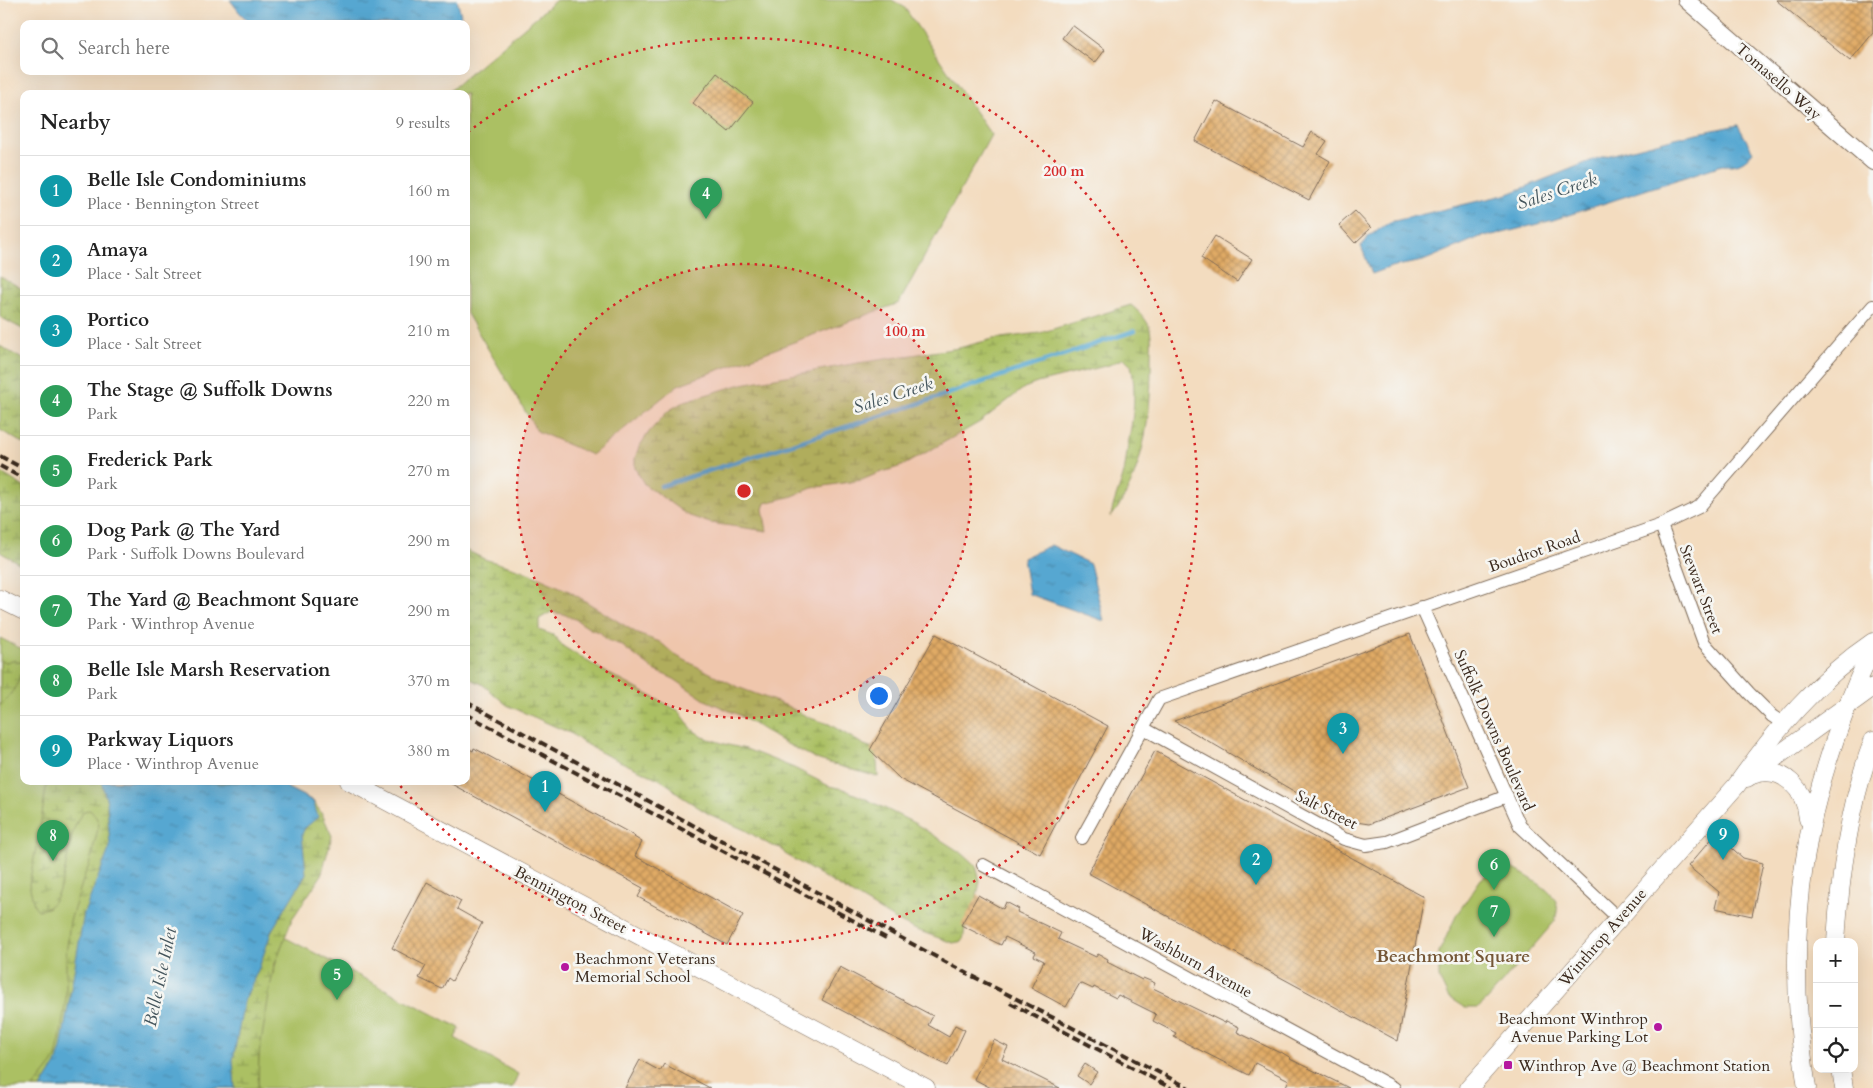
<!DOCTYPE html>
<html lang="en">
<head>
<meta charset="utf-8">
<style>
  body { margin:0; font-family:Cardo,serif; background:#f2f2f2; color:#222 }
  .controls { position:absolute; right:15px; bottom:15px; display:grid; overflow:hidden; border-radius:10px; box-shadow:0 5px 20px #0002 }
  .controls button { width:45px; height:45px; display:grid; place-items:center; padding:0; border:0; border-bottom:1px solid #e0e0e0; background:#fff; color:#222; font:25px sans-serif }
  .you { position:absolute; left:878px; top:695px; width:18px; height:18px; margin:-12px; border:4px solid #fff; border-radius:50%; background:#1a73e8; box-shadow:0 0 0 8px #1a73e833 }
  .badge { display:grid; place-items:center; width:32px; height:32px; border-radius:50%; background:#0f766e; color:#fff; font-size:16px; font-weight:700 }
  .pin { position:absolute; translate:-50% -41px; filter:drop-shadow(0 1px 2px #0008) }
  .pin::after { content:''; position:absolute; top:26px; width:18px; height:15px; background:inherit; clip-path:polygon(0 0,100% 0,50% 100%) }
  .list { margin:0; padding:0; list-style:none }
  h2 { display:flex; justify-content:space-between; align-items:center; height:65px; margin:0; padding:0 20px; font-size:21px }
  h2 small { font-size:16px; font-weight:400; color:#767676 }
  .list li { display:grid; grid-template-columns:32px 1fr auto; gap:15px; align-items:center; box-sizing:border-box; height:70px; padding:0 20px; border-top:1px solid #e0e0e0 }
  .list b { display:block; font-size:19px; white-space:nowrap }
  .list p { margin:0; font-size:16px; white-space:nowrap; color:#767676 }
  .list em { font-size:16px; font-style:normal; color:#767676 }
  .icon { flex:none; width:28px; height:28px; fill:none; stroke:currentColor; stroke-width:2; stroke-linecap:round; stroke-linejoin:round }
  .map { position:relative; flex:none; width:1873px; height:1088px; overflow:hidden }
  .search { position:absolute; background:#fff; box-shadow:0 5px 20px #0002; left:20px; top:20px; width:450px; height:55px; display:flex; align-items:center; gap:12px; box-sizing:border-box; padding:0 18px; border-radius:10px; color:#767676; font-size:19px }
  .panel { position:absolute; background:#fff; box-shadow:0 5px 20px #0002; left:20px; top:90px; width:450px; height:695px; border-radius:10px }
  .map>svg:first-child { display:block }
</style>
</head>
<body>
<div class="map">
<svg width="1873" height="1088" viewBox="0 0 1873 1088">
  <defs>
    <pattern id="wetland-marsh" width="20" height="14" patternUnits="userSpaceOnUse" patternTransform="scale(1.25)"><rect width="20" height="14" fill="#abc064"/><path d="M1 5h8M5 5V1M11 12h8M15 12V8" fill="none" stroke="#8c9c52"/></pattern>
    <pattern id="water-ripples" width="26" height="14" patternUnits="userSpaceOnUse" patternTransform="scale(1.25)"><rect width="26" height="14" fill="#57a7d1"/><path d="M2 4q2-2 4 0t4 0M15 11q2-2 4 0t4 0" fill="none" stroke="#4988a9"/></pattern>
    <pattern id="building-cross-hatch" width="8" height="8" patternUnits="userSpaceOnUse" patternTransform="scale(1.25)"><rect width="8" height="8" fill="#e0aa65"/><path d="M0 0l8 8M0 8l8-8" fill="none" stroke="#b78b53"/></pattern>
  </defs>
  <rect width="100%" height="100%" fill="#f6f6f2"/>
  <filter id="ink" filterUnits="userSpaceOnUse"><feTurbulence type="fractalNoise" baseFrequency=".02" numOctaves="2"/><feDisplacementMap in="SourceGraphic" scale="10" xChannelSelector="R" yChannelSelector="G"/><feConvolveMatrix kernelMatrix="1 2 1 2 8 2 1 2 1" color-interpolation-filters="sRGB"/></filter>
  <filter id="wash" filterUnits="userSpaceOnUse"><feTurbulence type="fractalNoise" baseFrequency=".0096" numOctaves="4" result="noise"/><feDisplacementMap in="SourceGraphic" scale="20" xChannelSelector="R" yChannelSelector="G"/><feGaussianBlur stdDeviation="1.12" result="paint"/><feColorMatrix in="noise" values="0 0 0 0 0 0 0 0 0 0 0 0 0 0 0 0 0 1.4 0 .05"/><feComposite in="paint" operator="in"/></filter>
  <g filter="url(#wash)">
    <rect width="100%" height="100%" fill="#f3dcbf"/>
    <g fill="#abc064" stroke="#737541">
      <polygon points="556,0 892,0 904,7 991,135 899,303 678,385 592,455 537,431 466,312 466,94 446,94"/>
      <polygon points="0,638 24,650 24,781 101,781 107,802 61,1048 41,1088 0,1088"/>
      <path d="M1503 863C1517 871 1551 887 1556 902 1559 909 1556 915 1555 921L1488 999 1478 1008H1465L1448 997 1439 978V952L1457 914 1481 879Z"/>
      <path d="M284 937 460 1028 455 1038 518 1074 512 1088H258C257 1039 268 983 284 937Z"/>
    </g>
    <g fill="url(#wetland-marsh)" stroke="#737541">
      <polygon points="0,276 24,290 24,330 0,317"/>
      <path d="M1131 305C1138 311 1147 319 1150 329 1152 338 1151 350 1151 359 1152 409 1144 477 1111 517 1113 502 1119 490 1123 476 1126 466 1126 456 1128 445 1133 418 1137 392 1131 365L1124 358 1109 365 1037 383 1024 388 980 422 902 466 876 474 862 480 812 488 793 496 765 503 763 509 767 531 710 523 687 515 644 484 635 468V458L639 447 649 432 668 411 685 401 742 384 858 363 959 348 993 339 1040 333Z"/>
      <polygon points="0,346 24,360 24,444 0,430"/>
      <polygon points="0,472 24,487 24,566 0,552"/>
      <polygon points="466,550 484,559 521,570 569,591 640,635 660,642 675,655 696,666 740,688 785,705 810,718 829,724 864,745 876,749 878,777 819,760 783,742 739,715 705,700 674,679 654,670 621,645 607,640 600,632 590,629 575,619 563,614 551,612 539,619 539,630 553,635 564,647 600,669 679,711 693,730 703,737 728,745 746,749 794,768 829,786 843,789 866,799 916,824 963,854 976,866 980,881 976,902 965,927 963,941 953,943 914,929 894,919 785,854 781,848 770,845 745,830 709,814 679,795 670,786 659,779 606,755 582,742 572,734 507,705 482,684 466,677"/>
      <path d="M12 660 24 663C22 681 12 693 0 706V661L7 662Z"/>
      <path d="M47 781H274L313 801 322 814 332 836 321 876 292 919 274 966 259 1054 258 1088H33L52 1064 56 1057 60 1039 66 998V956L70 921 85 874 89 866 99 824 96 817 90 810 84 811C62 837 73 880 48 908L38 910 34 905 29 884 40 828Z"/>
    </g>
    <g fill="url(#water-ripples)" stroke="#496878">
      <polygon points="230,0 457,0 461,15 456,24 251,24 240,13"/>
      <path d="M1738 125 1753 152C1744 163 1737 166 1722 165L1553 220 1503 233 1480 237 1423 261 1391 267 1372 274 1361 246 1369 236 1390 222 1508 194 1598 158 1683 136Z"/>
      <polygon points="1051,545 1090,564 1104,621 1029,594 1023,558"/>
      <polygon points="101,781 222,783 274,781 313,801 318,817 305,828 302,834 306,874 272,930 259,968 244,1001 233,1060 235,1088 41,1088 56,1064 61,1048 84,913 110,847 107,802"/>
    </g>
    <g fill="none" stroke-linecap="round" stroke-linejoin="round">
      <g stroke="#57a7d1" stroke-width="4.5">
        <polyline points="661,486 927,401 1134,331"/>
        <polyline points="284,781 285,787"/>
      </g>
    </g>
    <g id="blocks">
      <g fill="url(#building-cross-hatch)">
        <polygon points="1776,0 1873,0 1873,33 1850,61"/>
        <polygon points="1072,25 1105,50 1095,63 1062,38"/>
        <polygon points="717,73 753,102 729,132 693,103"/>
        <polygon points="1216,101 1303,147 1312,132 1327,141 1318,154 1330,161 1309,200 1195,141"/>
        <polygon points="1355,211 1371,228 1355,243 1339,225"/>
        <polygon points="1215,236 1252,259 1237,282 1201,258"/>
        <polygon points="936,634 1108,726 1040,854 900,779 870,750"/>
        <polygon points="1410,634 1469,787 1369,824 1343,820 1174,721"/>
        <polygon points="466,747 473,751 474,748 635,836 634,837 642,842 635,856 743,915 727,945 638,897 643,888 446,781 466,781"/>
        <polygon points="1155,751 1424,897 1398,1041 1088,873"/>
        <polygon points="1716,834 1743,858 1763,863 1752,916 1715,908 1719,892 1688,866"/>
        <polygon points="427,882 461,901 457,909 482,923 452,981 448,978 442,989 419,978 426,966 392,948"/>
        <polygon points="978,895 1003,909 1006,902 1019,909 1017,912 1061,933 1058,939 1096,957 1098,954 1108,959 1107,962 1142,980 1143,978 1155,983 1153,988 1225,1023 1226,1021 1239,1027 1237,1032 1280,1053 1281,1052 1291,1058 1290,1059 1349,1088 1285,1088 1289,1080 1255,1063 1249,1075 1174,1037 1176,1033 1153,1021 1156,1015 1154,1013 1118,995 1116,998 1094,987 1093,989 1080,983 1066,1007 1031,988 1044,961 1034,956 1036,952 1005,937 1001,945 961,925"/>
        <polygon points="840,967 933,1016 928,1025 949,1037 955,1025 965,1030 948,1066 822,1000"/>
        <polygon points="994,1040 1008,1047 1002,1059 1060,1088 991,1088 974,1079"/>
        <polygon points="640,1060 660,1071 664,1064 710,1088 625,1088"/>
        <polygon points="1085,1064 1097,1072 1089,1084 1077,1076"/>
      </g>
    </g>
  </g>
  <g filter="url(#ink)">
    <use href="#blocks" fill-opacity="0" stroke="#7b6856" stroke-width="1"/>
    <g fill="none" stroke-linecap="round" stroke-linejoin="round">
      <defs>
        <g id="minor">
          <polyline points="1661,525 1704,643 1749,693 1772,716 1784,724"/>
          <polyline points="1422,607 1520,826 1618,918"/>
          <polyline points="1143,728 1344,839 1366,845 1387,842 1507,796"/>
          <polyline points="1082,838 1159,699 1661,525 1699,507 1873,306"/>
          <polyline points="983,865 1394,1088"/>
        </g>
        <polyline id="tertiary" points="1686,0 1873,162"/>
        <g id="secondary">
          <polyline points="0,599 24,611"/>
          <path d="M1752 775C1783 764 1806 790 1808 819"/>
          <polyline points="1747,778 1873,687"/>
          <polyline points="349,781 926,1088"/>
          <path d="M1836 942C1840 874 1849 805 1873 741"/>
          <polyline points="1841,1069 1844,1088"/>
          <path d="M1469 1088 1736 786C1774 732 1818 679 1873 642"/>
          <path d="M1807 1088C1782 931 1803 791 1873 648"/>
        </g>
      </defs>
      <use href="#minor" stroke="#7b6856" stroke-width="14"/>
      <use href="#tertiary" stroke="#7b6856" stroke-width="18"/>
      <use href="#secondary" stroke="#7b6856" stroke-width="19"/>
      <use href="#minor" stroke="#fff" stroke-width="12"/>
      <use href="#tertiary" stroke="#fff" stroke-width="16"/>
      <use href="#secondary" stroke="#fff" stroke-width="18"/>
      <g stroke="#3b2a1e" stroke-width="4" stroke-dasharray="8 4" stroke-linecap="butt">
        <polyline points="0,456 24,469"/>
        <polyline points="0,466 24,479"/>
        <polyline points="466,702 951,965 1189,1088"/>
        <polyline points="466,714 886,938"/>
        <polyline points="1010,1003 1171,1088"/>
      </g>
    </g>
  </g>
  <circle cx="744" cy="491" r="227" fill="#d62828" fill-opacity=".12"/>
  <g fill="none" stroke="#d62828" stroke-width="2.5" stroke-dasharray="2.5 5">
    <circle cx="744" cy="491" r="227"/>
    <path d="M468 132A453 453 0 1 1 397 782"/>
  </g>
  <g fill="#b5179e" stroke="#f6f6f2" stroke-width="2">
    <circle cx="565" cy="967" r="5"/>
    <circle cx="1658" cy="1027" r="5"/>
    <rect x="1503" y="1060" width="10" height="10" rx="2.5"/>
  </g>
  <g text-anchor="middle" stroke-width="5" stroke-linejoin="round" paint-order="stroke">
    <g font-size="16" fill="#3b2a1e" stroke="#f6f6f2">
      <text transform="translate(1779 81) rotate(41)" y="6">Tomasello Way</text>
      <text transform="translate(1534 551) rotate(-19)" y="6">Boudrot Road</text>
      <text transform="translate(1702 589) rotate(69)" y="6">Stewart Street</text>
      <text transform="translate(1495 730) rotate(66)" y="6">Suffolk Downs Boulevard</text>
      <text transform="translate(1327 809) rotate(27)" y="6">Salt Street</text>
      <text transform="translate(571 899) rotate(28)" y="6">Bennington Street</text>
      <text transform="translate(1602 937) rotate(-49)" y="6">Winthrop Avenue</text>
      <text transform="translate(1196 962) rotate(29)" y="6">Washburn Avenue</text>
    </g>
    <g font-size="16" fill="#3b2a1e" stroke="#f6f6f2" text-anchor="start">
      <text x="575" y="964">Beachmont Veterans<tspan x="575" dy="18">Memorial School</tspan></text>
      <text x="1648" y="1024" text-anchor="end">Beachmont Winthrop<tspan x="1648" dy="18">Avenue Parking Lot</tspan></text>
      <text x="1518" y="1071">Winthrop Ave @ Beachmont Station</text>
    </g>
    <g font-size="18" font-style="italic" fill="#45565d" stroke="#f6f6f2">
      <text transform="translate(1557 191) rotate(-18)" y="6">Sales Creek</text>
      <text transform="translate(893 395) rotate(-18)" y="6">Sales Creek</text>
      <text transform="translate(160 977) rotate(-78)" y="6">Belle Isle Inlet</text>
    </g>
    <g font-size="18" font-weight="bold" fill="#755737" stroke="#f6f6f2">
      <text x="1453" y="962">Beachmont Square</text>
    </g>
  </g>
  <circle cx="744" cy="491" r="8" fill="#d62828" stroke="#f6f6f2" stroke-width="2.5"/>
  <g font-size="15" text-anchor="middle" font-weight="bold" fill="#d62828" stroke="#f6f6f2" stroke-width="5" stroke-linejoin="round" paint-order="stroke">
    <text x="1064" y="176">200 m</text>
    <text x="905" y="336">100 m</text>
  </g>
</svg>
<div class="controls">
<button>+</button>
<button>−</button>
<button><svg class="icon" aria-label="locate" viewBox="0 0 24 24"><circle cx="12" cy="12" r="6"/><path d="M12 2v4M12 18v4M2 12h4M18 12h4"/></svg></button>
</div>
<div class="you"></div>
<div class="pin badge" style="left:545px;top:812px;background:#0f9aa8">1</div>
<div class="pin badge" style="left:1256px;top:885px;background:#0f9aa8">2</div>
<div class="pin badge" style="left:1343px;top:754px;background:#0f9aa8">3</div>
<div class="pin badge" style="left:706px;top:219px;background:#2e9e5b">4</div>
<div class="pin badge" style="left:337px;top:1000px;background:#2e9e5b">5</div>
<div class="pin badge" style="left:1494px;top:890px;background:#2e9e5b">6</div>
<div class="pin badge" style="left:1494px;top:937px;background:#2e9e5b">7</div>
<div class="pin badge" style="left:53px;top:861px;background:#2e9e5b">8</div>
<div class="pin badge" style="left:1723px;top:860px;background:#0f9aa8">9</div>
<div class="search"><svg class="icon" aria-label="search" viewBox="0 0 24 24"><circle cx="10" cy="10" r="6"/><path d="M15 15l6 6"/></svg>Search here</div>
<section class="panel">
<h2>Nearby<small>9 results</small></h2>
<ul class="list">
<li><span class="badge" style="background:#0f9aa8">1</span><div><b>Belle Isle Condominiums</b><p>Place · Bennington Street</p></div><em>160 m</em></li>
<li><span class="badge" style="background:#0f9aa8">2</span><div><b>Amaya</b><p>Place · Salt Street</p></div><em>190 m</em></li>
<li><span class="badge" style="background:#0f9aa8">3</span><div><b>Portico</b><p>Place · Salt Street</p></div><em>210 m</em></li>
<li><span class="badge" style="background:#2e9e5b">4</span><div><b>The Stage @ Suffolk Downs</b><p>Park</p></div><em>220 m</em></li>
<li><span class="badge" style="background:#2e9e5b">5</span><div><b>Frederick Park</b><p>Park</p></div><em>270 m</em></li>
<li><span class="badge" style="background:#2e9e5b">6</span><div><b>Dog Park @ The Yard</b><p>Park · Suffolk Downs Boulevard</p></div><em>290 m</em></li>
<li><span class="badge" style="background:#2e9e5b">7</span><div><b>The Yard @ Beachmont Square</b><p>Park · Winthrop Avenue</p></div><em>290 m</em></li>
<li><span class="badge" style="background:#2e9e5b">8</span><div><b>Belle Isle Marsh Reservation</b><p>Park</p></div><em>370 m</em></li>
<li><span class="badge" style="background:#0f9aa8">9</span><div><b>Parkway Liquors</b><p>Place · Winthrop Avenue</p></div><em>380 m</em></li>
</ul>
</section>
</div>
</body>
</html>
